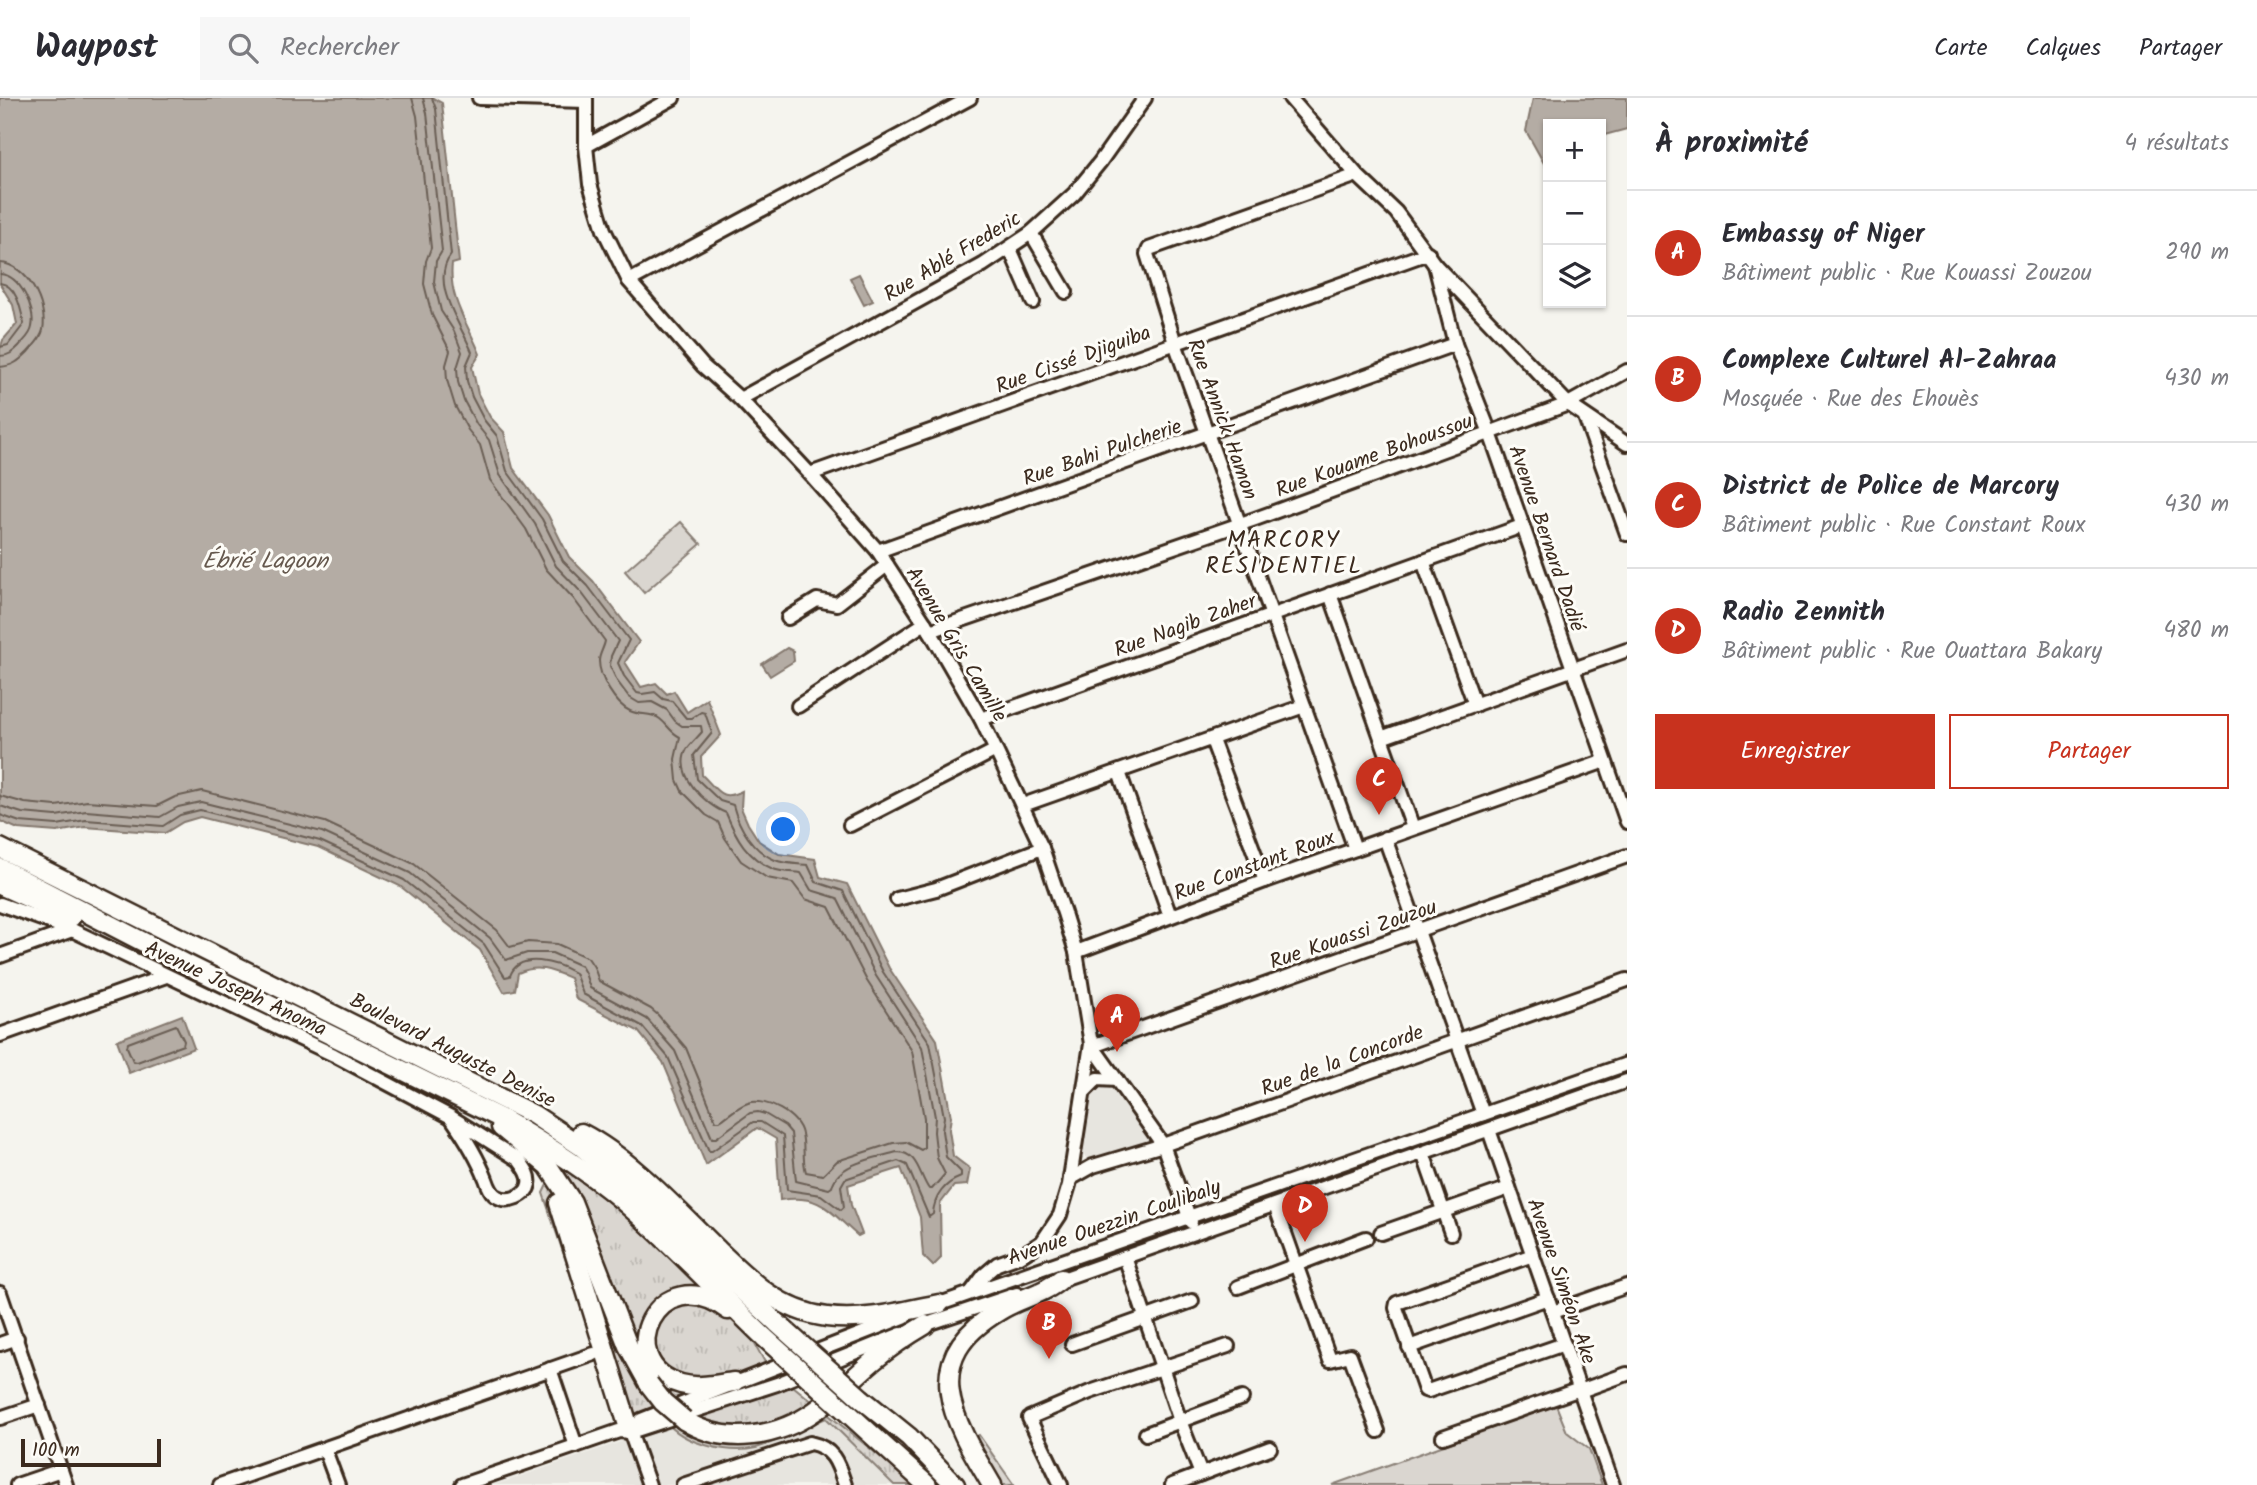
<!DOCTYPE html>
<html lang="fr">
<head>
<meta charset="utf-8">
<style>
  body { margin:0; font-family:Kalam,sans-serif; background:#f7f7f7; color:#2b2b33 }
  .controls { position:absolute; right:21px; top:21px; display:grid; overflow:hidden; border-radius:0px; box-shadow:0 2px 5px #0004 }
  .controls button { width:63px; height:63px; display:grid; place-items:center; padding:0; border:0; border-bottom:2px solid #e1e1e2; background:#fff; color:#2b2b33; font:35px sans-serif }
  .scale { position:absolute; left:21px; bottom:18px; width:140px; box-sizing:border-box; padding-left:7px; border:4px solid #3b2a1e; border-top:0; font-size:19px; line-height:24px; white-space:nowrap; color:#3b2a1e; -webkit-text-stroke:5px #fdfcf7; paint-order:stroke }
  .you { position:absolute; left:784px; top:732px; width:24px; height:24px; margin:-18px; border:5px solid #fff; border-radius:50%; background:#1a73e8; box-shadow:0 0 0 10px #1a73e833 }
  .badge { display:grid; place-items:center; width:46px; height:46px; border-radius:50%; background:#c8321e; color:#fff; font-size:23px; font-weight:700 }
  .pin { position:absolute; translate:-50% -58px; filter:drop-shadow(0 2px 4px #0008) }
  .pin::after { content:''; position:absolute; top:37px; width:24px; height:21px; background:inherit; clip-path:polygon(0 0,100% 0,50% 100%) }
  .list { margin:0; padding:0; list-style:none }
  h2 { display:flex; justify-content:space-between; align-items:center; height:91px; margin:0; padding:0 28px; font-size:30px }
  h2 small { font-size:23px; font-weight:400; color:#7c7c81 }
  .list li { display:grid; grid-template-columns:46px 1fr auto; gap:21px; align-items:center; box-sizing:border-box; height:126px; padding:0 28px; border-top:2px solid #e1e1e2 }
  .list b { display:block; font-size:26px; white-space:nowrap }
  .list p { margin:0; font-size:23px; white-space:nowrap; color:#7c7c81 }
  .list em { font-size:23px; font-style:normal; color:#7c7c81 }
  .actions { display:flex; gap:14px; padding:21px 28px }
  .actions a { flex:1; padding:16px 0; border:2px solid #c8321e; border-radius:0px; text-align:center; font-size:24px; color:#c8321e }
  .actions .main { background:#c8321e; color:#fff }
  .icon { flex:none; width:38px; height:38px; fill:none; stroke:currentColor; stroke-width:2; stroke-linecap:round; stroke-linejoin:round }
  .map { position:relative; flex:none; width:1627px; height:1387px; overflow:hidden }
  header { display:flex; align-items:center; gap:42px; box-sizing:border-box; height:98px; padding:0 35px; background:#fff; border-bottom:2px solid #e1e1e2 }
  header strong { font-size:33px }
  nav { display:flex; gap:38px; margin-inline-start:auto; font-size:24px }
  .search { width:490px; height:63px; background:#f7f7f7; display:flex; align-items:center; gap:18px; box-sizing:border-box; padding:0 24px; border-radius:0px; color:#7c7c81; font-size:26px }
  main { display:flex }
  aside { flex:1; background:#fff }
  .map>svg:first-child { display:block }
</style>
</head>
<body>
<header>
<strong>Waypost</strong>
<div class="search"><svg class="icon" aria-label="search" viewBox="0 0 24 24"><circle cx="10" cy="10" r="6"/><path d="M15 15l6 6"/></svg>Rechercher</div>
<nav><a>Carte</a><a>Calques</a><a>Partager</a></nav>
</header>
<main>
<div class="map">
<svg width="1627" height="1387" viewBox="0 0 1627 1387">
  <defs>
    <pattern id="grass-tufts" width="24" height="20" patternUnits="userSpaceOnUse" patternTransform="scale(1.75)"><rect width="24" height="20" fill="#dad6d0"/><path d="M3 7l-1-3M5 7V3M7 7l1-3M15 17l-1-3M17 17v-4M19 17l1-3" fill="none" stroke="#bcb8b2"/></pattern>
  </defs>
  <rect width="100%" height="100%" fill="#f5f4ee"/>
  <filter id="ink" filterUnits="userSpaceOnUse"><feTurbulence type="fractalNoise" baseFrequency=".0143" numOctaves="2"/><feDisplacementMap in="SourceGraphic" scale="14" xChannelSelector="R" yChannelSelector="G"/><feConvolveMatrix kernelMatrix="1 2 1 2 8 2 1 2 1" color-interpolation-filters="sRGB"/></filter>
  <g filter="url(#ink)">
    <g fill="#e7e5df">
      <polygon points="1111,984 1154,1042 1091,1064 1079,1052 1089,989"/>
      <polygon points="826,1320 894,1387 494,1387 669,1327 756,1350"/>
    </g>
    <g fill="url(#grass-tufts)" stroke="#8a8077" stroke-width="2">
      <path d="M558 1064 616 1110 693 1180 752 1241 766 1266 915 1387H894L826 1320C805 1329 778 1344 756 1350 730 1356 688 1347 669 1327L626 1341 543 1095Z"/>
      <polygon points="979,1337 1014,1387 1000,1387 970,1341"/>
    </g>
    <g fill="#dad6d0" stroke="#8a8077" stroke-width="2">
      <polygon points="681,424 701,446 644,495 625,473"/>
      <polygon points="1556,1307 1567,1334 1589,1351 1602,1387 1332,1387"/>
    </g>
    <g fill="#b4aca4" stroke="#84786e" stroke-width="2">
      <path d="M0 0H433L442 5 459 164 452 166C448 200 468 226 480 256L472 269 478 296 490 319 504 334 513 370 548 417 569 459 593 483 639 544 625 564 641 589 656 585 667 596 674 593 687 614 707 601 721 637 701 659 702 677C718 692 720 704 742 693L741 710 748 726 759 743 779 756 815 761 820 779 847 786 889 870 937 942 951 1019 949 1032 953 1058 970 1071 967 1087 954 1088 940 1106 941 1160 933 1168 923 1158 920 1119 901 1070 848 1087 851 1107 862 1136 858 1138C829 1113 822 1096 780 1102L776 1041 757 1030 706 1067 663 964 638 933 576 901 570 880C551 872 538 866 518 875L515 892 504 894 480 852 400 788 318 749 200 719 183 724 165 735 85 729 57 734 18 731 0 723V251L3 242 17 226 13 207 0 186Z"/>
      <polygon points="1533,0 1627,0 1627,31 1601,38 1601,26 1548,26 1548,64 1545,67 1526,33"/>
      <polygon points="859,176 873,203 864,207 850,180"/>
      <polygon points="787,550 793,553 794,563 770,578 762,566"/>
      <polygon points="182,917 194,950 129,975 117,942"/>
    </g>
    <g fill="none" stroke-linecap="round" stroke-linejoin="round">
      <g stroke="#6b5e54" stroke-width="2">
        <path d="M0 165C27 166 48 207 43 232 41 241 34 247 28 254 19 263 13 268 0 269"/>
        <path d="M0 176C20 177 36 211 32 229 31 237 24 242 19 248 13 254 9 258 0 258"/>
        <path d="M0 185C17 187 21 212 24 226L8 247 0 249"/>
        <path d="M0 698 25 705 56 708 87 703 157 708 175 699 202 693 325 724 414 766 497 832 510 849 528 844 557 846 588 860 594 869 599 883 651 911 658 917 686 950 716 1023H720C729 1017 738 1008 748 1005 766 999 798 1017 802 1036 805 1048 802 1062 806 1074L823 1077 837 1063 893 1045 906 1044 921 1052 924 1050V1020L912 953 867 883 829 809 805 801 793 785 767 780 741 763 725 740 718 724 706 717 682 693 677 682 675 661 680 639C670 634 668 627 660 621 651 614 640 618 630 613 615 606 599 579 599 563 599 556 604 550 605 543L573 500 546 471 526 431 490 382 480 347 468 332 455 308 447 282 446 267 450 253 432 217 424 186 426 163 431 150 417 18 412 0"/>
        <path d="M0 708 22 715 56 718 86 713 160 719 178 709 201 704 322 734 410 775 490 840 506 862 527 855H552L581 868 585 875 590 890 647 921 675 953 712 1040H716L750 1015 758 1014 765 1016 785 1028 791 1035 796 1083 829 1091 832 1089C837 1065 876 1060 897 1054 918 1054 919 1077 929 1091H932L945 1076 937 1060 934 1034 935 1019 922 949 876 878 837 800 811 792 801 775C792 774 781 774 773 771 747 760 736 739 726 715 705 707 673 676 687 651 691 645 697 640 702 634L701 628H682L675 623 667 612 652 604 639 605 629 599 617 583 610 568 611 558 618 543 581 494 556 468 535 426 500 377 489 342 477 327 464 303 458 284 457 270 462 254 454 233 441 213 434 184 436 163 442 153 427 15 423 0"/>
        <path d="M0 717 20 724 57 727 86 722 163 728 180 717 200 712 320 743 404 782 484 846 505 879 510 878C519 852 558 865 575 875L583 896 642 928 668 959 709 1053H712L753 1024H761L783 1038 787 1092 821 1097 841 1112 844 1109 841 1088 845 1081 898 1063 907 1067 929 1119 933 1116C934 1098 945 1085 961 1079V1074L946 1059 942 1033 944 1019 930 945 883 874 843 793 816 784 808 767C798 766 785 766 775 762 753 753 739 730 733 707L720 703 697 681 694 657 712 635 705 615 701 614 692 620H686L672 603 663 601 655 594 642 596 637 595 624 578 618 565 629 542 588 488 563 463 542 421 507 373 497 338 484 322 472 299 467 283 466 268 472 254C461 226 429 185 451 157L436 11 432 0"/>
        <polygon points="176,927 184,943 183,947 137,964 133,963 127,949 128,945"/>
      </g>
      <defs>
        <g id="minor">
          <polyline points="479,0 586,3"/>
          <polyline points="586,0 586,48 590,86 604,132 629,183 703,268 740,301 810,376 878,453 930,533 981,621 1042,750 1064,815 1076,854 1091,946 1069,1087 1060,1117 1042,1144 1022,1157 997,1166 984,1177 972,1193"/>
          <polyline points="1290,0 1357,77 1396,114 1435,167 1568,306 1627,346"/>
          <polyline points="586,48 673,0"/>
          <polyline points="1031,135 1066,194"/>
          <polyline points="1010,151 1033,204"/>
          <polyline points="1435,167 1455,246 1490,335 1627,724"/>
          <polyline points="629,183 970,0"/>
          <polyline points="740,301 983,167 1031,135 1074,96 1100,64 1145,0"/>
          <polyline points="1585,319 1627,436"/>
          <polyline points="810,376 1428,155"/>
          <polyline points="878,453 1455,246"/>
          <polyline points="1423,463 1475,607"/>
          <polyline points="1330,496 1413,730"/>
          <polyline points="788,520 817,502 837,506 887,467"/>
          <polyline points="930,533 1255,421 1568,306 1627,273"/>
          <polyline points="798,608 925,525"/>
          <polyline points="981,621 1522,428"/>
          <polyline points="1381,640 1627,552"/>
          <polyline points="1212,642 1265,783"/>
          <polyline points="1119,674 1170,818"/>
          <polyline points="1023,707 1304,608"/>
          <polyline points="850,727 996,652"/>
          <polyline points="1385,740 1483,1016"/>
          <polyline points="1355,751 1175,245 1147,156 1149,151 1357,77"/>
          <polyline points="897,801 936,791 1042,750"/>
          <path d="M0 806 72 832 334 957 451 1019 519 1062C524 1069 531 1077 529 1086 527 1098 508 1105 498 1099 491 1096 488 1087 486 1081 477 1058 465 1039 451 1019"/>
          <polyline points="1076,854 1265,783 1605,663"/>
          <polyline points="0,858 72,832"/>
          <polyline points="0,937 166,878"/>
          <polyline points="1091,946 1101,945 1627,758"/>
          <polyline points="1091,946 1163,1047 1191,1124"/>
          <polyline points="1085,993 1097,981 1117,982"/>
          <polyline points="1489,1032 1613,1387"/>
          <polyline points="1423,1055 1451,1135"/>
          <polyline points="1070,1081 1093,1068 1163,1047 1627,882"/>
          <polyline points="1275,1107 1330,1262 1350,1257 1378,1333"/>
          <polyline points="1381,1135 1509,1090"/>
          <polyline points="1533,1157 1397,1205 1396,1210 1425,1292 1428,1293 1564,1246"/>
          <polyline points="1125,1159 1180,1323 1201,1376"/>
          <polyline points="1054,1184 1627,983"/>
          <polyline points="1238,1189 1366,1140"/>
          <polyline points="0,1195 66,1387"/>
          <polyline points="931,1209 1627,966"/>
          <polyline points="1553,1214 1627,1188"/>
          <polyline points="918,1229 1017,1196"/>
          <polyline points="0,1246 17,1240"/>
          <polyline points="1072,1246 1192,1203"/>
          <polyline points="1409,1249 1548,1200"/>
          <polyline points="550,1271 576,1348"/>
          <polyline points="1580,1293 1627,1276"/>
          <polyline points="0,1320 39,1307"/>
          <polyline points="641,1322 904,1219"/>
          <polyline points="628,1328 649,1387"/>
          <polyline points="1146,1336 1242,1300"/>
          <polyline points="1443,1339 1580,1291"/>
          <polyline points="325,1352 338,1387"/>
          <polyline points="17,1387 61,1372"/>
          <polyline points="220,1387 594,1256"/>
          <polyline points="462,1387 619,1333 630,1334 777,1286 901,1236"/>
          <path d="M683 1387 810 1345C834 1350 838 1366 845 1387"/>
          <polyline points="1061,1387 1029,1320 1090,1294 1228,1248"/>
          <polyline points="1172,1387 1270,1350"/>
        </g>
        <g id="highway">
          <polyline points="0,750 534,1017 582,1049 631,1090 778,1226"/>
          <path d="M0 770 190 868 502 1021C544 1045 585 1071 622 1102 672 1145 717 1194 765 1240"/>
          <polyline points="0,787 71,819"/>
          <polyline points="501,1029 548,1068 572,1104 628,1248 649,1286"/>
          <path d="M581 1035C630 1060 677 1112 716 1150 749 1182 780 1213 827 1219 865 1224 903 1213 939 1206"/>
          <polyline points="559,1105 628,1327"/>
          <path d="M728 1212C658 1159 609 1266 681 1286 698 1291 717 1286 734 1284"/>
          <polyline points="862,1301 909,1339 955,1387"/>
          <polyline points="849,1316 927,1387"/>
          <path d="M684 1322C724 1348 777 1340 815 1313 836 1298 853 1280 872 1264 889 1250 906 1238 925 1227"/>
          <path d="M992 1387C953 1322 916 1262 999 1213 1019 1200 1043 1197 1061 1181"/>
        </g>
      </defs>
      <use href="#minor" stroke="#3b2a1e" stroke-width="18"/>
      <use href="#highway" stroke="#3b2a1e" stroke-width="23"/>
      <use href="#minor" stroke="#fdfcf7" stroke-width="12"/>
      <use href="#highway" stroke="#fdfcf7" stroke-width="18"/>
      <defs>
        <g id="highway-bridge">
          <polyline points="778,1226 862,1301"/>
          <polyline points="765,1240 849,1316"/>
          <polyline points="649,1286 663,1304 684,1322"/>
        </g>
      </defs>
      <use href="#highway-bridge" stroke="#3b2a1e" stroke-width="23" stroke-linecap="butt"/>
      <use href="#highway-bridge" stroke="#fdfcf7" stroke-width="18"/>
    </g>
  </g>
  <g text-anchor="middle" stroke-width="6" stroke-linejoin="round" paint-order="stroke">
    <g font-size="21" fill="#3b2a1e" stroke="#fdfcf7">
      <text transform="translate(952 158) rotate(-31)" y="7">Rue Ablé Frederic</text>
      <text transform="translate(1073 261) rotate(-20)" y="7">Rue Cissé Djiguiba</text>
      <text transform="translate(1223 321) rotate(70)" y="7">Rue Annick Hamon</text>
      <text transform="translate(1102 354) rotate(-19)" y="7">Rue Bahi Pulcherie</text>
      <text transform="translate(1374 357) rotate(-20)" y="7">Rue Kouame Bohoussou</text>
      <text transform="translate(1547 440) rotate(71)" y="7">Avenue Bernard Dadié</text>
      <text transform="translate(1185 527) rotate(-20)" y="7">Rue Nagib Zaher</text>
      <text transform="translate(957 546) rotate(59)" y="7">Avenue Gris Camille</text>
      <text transform="translate(1254 767) rotate(-20)" y="7">Rue Constant Roux</text>
      <text transform="translate(1353 836) rotate(-19)" y="7">Rue Kouassi Zouzou</text>
      <text transform="translate(236 890) rotate(25)" y="7">Avenue Joseph Anoma</text>
      <text transform="translate(453 952) rotate(27)" y="7">Boulevard Auguste Denise</text>
      <text transform="translate(1342 962) rotate(-20)" y="7">Rue de la Concorde</text>
      <text transform="translate(1114 1124) rotate(-19)" y="7">Avenue Ouezzin Coulibaly</text>
      <text transform="translate(1562 1183) rotate(71)" y="7">Avenue Siméon Ake</text>
    </g>
    <g font-size="23" letter-spacing="2" fill="#3b2a1e" stroke="#fdfcf7">
      <text x="1284" y="449">MARCORY<tspan x="1284" dy="26">RÉSIDENTIEL</tspan></text>
    </g>
    <g font-size="23" font-style="italic" fill="#65584d" stroke="#fdfcf7">
      <text x="265" y="470">Ébrié Lagoon</text>
    </g>
  </g>
</svg>
<div class="controls">
<button>+</button>
<button>−</button>
<button><svg class="icon" aria-label="layers" viewBox="0 0 24 24"><path d="M12 4l9 5-9 5-9-5zM3 14l9 5 9-5"/></svg></button>
</div>
<div class="scale">100 m</div>
<div class="you"></div>
<div class="pin badge" style="left:1117px;top:954px">A</div>
<div class="pin badge" style="left:1049px;top:1261px">B</div>
<div class="pin badge" style="left:1379px;top:717px">C</div>
<div class="pin badge" style="left:1305px;top:1144px">D</div>
</div>
<aside>
<h2>À proximité<small>4 résultats</small></h2>
<ul class="list">
<li><span class="badge">A</span><div><b>Embassy of Niger</b><p>Bâtiment public · Rue Kouassi Zouzou</p></div><em>290 m</em></li>
<li><span class="badge">B</span><div><b>Complexe Culturel Al-Zahraa</b><p>Mosquée · Rue des Ehouès</p></div><em>430 m</em></li>
<li><span class="badge">C</span><div><b>District de Police de Marcory</b><p>Bâtiment public · Rue Constant Roux</p></div><em>430 m</em></li>
<li><span class="badge">D</span><div><b>Radio Zennith</b><p>Bâtiment public · Rue Ouattara Bakary</p></div><em>480 m</em></li>
</ul>
<div class="actions"><a class="main">Enregistrer</a><a>Partager</a></div>
</aside>
</main>
</body>
</html>
